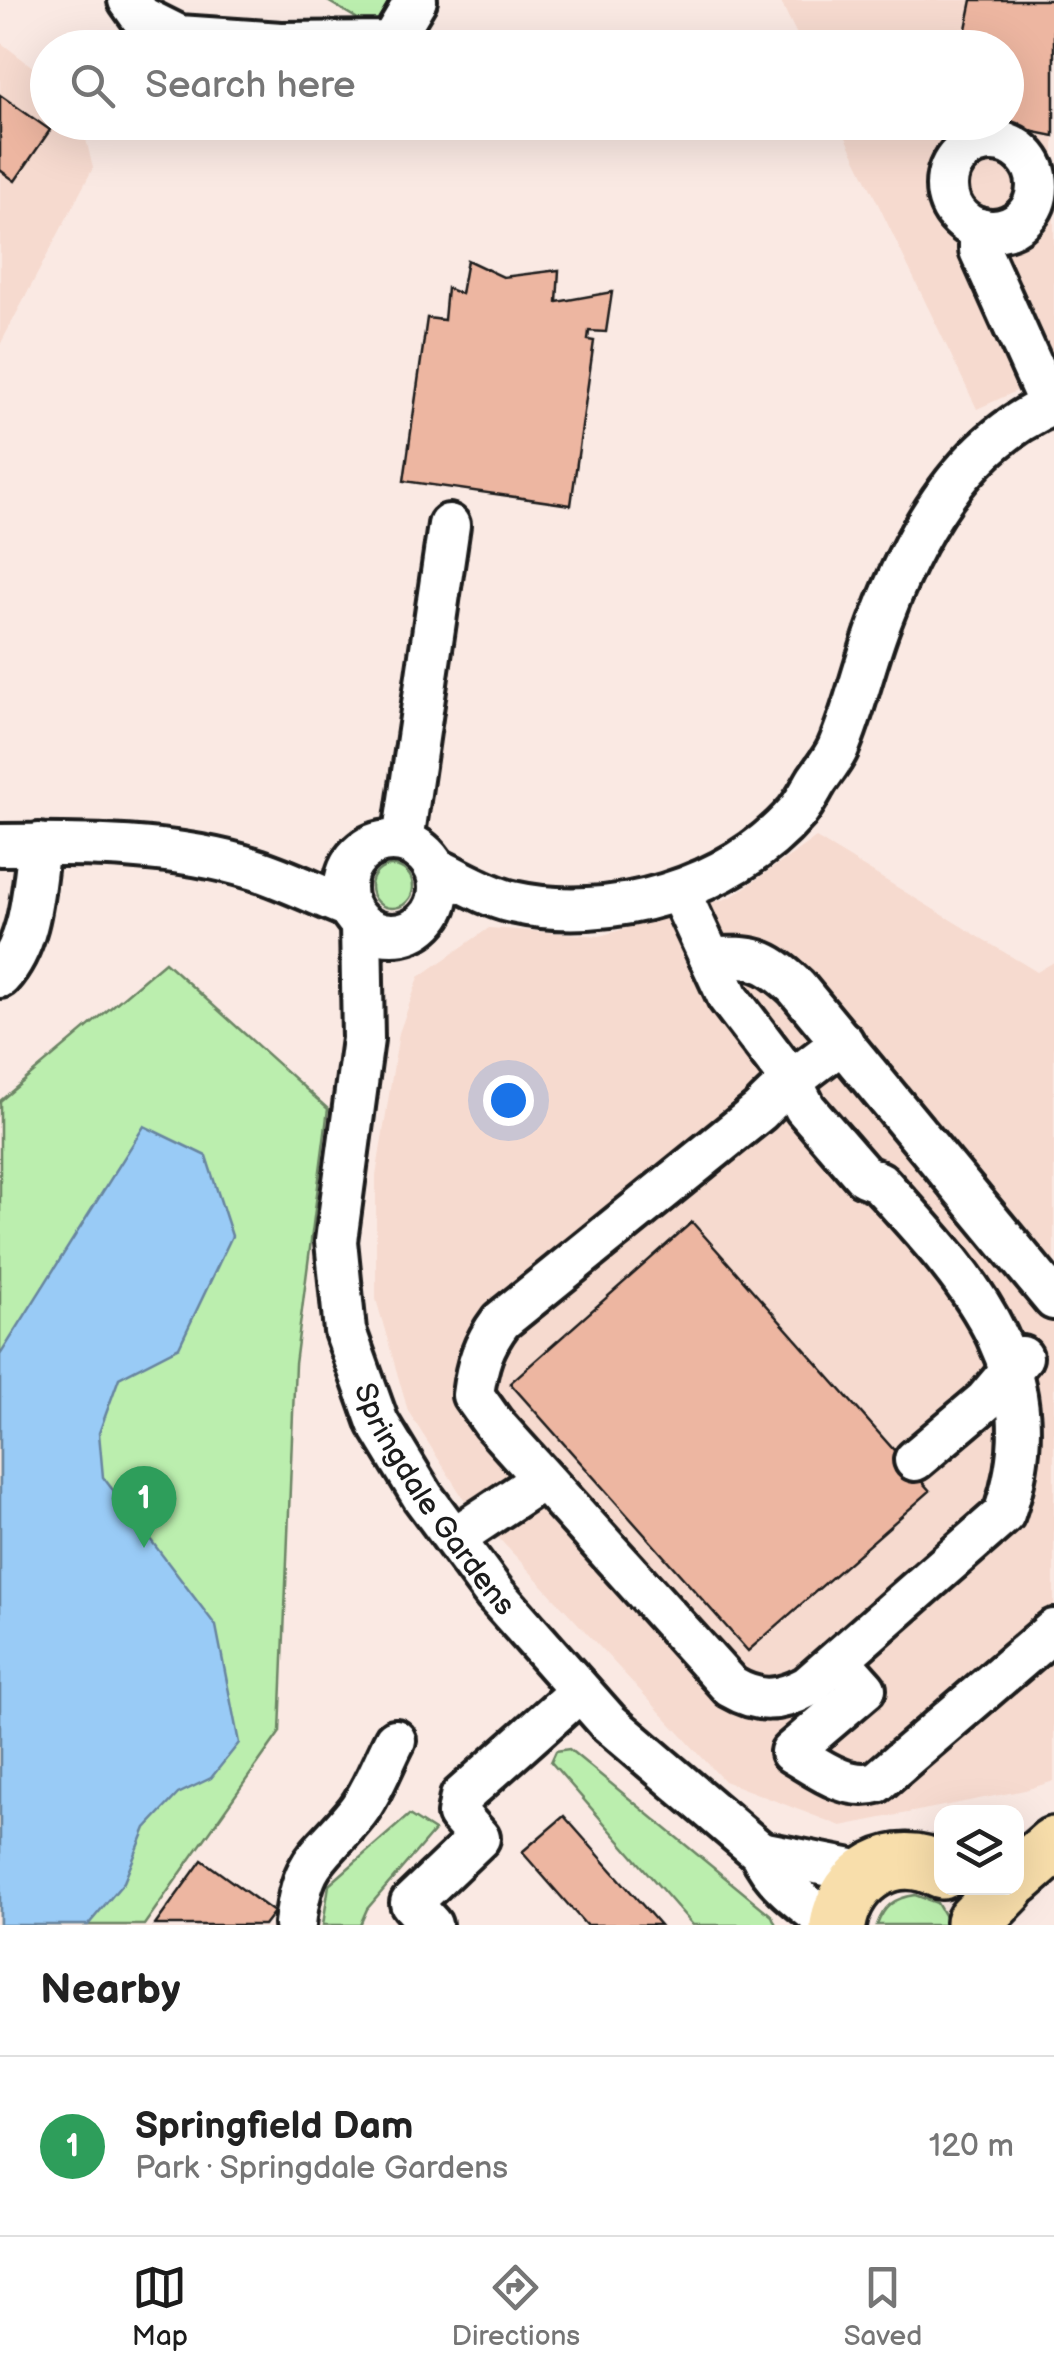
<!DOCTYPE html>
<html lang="en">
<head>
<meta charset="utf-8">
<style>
  body { margin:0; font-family:"Balsamiq Sans",sans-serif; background:#f6f6f6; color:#222 }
  .controls { position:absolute; right:30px; bottom:30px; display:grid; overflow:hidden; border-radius:20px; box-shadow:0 10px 40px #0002 }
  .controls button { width:90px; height:90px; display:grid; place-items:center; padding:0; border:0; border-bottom:2px solid #e0e0e0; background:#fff; color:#222; font:50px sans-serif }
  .you { position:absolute; left:508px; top:1100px; width:35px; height:35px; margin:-25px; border:8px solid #fff; border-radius:50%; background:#1a73e8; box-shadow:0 0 0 15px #1a73e833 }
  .badge { display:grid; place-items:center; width:65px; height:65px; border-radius:50%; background:#1c1c1c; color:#fff; font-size:32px; font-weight:700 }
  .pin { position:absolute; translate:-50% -82px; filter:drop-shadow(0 2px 5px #0008) }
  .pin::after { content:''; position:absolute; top:52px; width:35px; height:30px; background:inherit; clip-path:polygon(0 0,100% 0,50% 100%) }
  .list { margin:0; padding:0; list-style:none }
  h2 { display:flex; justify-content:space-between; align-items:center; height:130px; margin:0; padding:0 40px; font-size:42px }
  h2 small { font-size:32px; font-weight:400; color:#767676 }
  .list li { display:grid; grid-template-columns:65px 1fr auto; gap:30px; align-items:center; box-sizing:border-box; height:180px; padding:0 40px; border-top:2px solid #e0e0e0 }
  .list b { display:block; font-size:38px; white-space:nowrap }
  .list p { margin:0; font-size:32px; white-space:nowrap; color:#767676 }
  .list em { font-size:32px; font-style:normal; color:#767676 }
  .icon { flex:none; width:55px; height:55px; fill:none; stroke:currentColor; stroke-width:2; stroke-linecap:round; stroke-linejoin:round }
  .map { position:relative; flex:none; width:1054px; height:1925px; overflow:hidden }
  .search { position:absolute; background:#fff; box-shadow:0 10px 40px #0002; left:30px; right:30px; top:30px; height:110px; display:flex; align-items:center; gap:25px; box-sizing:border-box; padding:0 35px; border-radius:55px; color:#767676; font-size:38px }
  .sheet { height:310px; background:#fff }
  nav { display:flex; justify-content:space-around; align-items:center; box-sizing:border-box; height:140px; border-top:2px solid #e0e0e0; background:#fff; font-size:28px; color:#767676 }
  nav a { display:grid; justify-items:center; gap:5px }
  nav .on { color:#1c1c1c }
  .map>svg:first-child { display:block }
</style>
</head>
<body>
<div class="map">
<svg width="1054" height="1925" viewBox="0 0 1054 1925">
  <rect width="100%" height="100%" fill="#fae9e3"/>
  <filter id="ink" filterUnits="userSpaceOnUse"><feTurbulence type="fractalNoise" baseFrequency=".01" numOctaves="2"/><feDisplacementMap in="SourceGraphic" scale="20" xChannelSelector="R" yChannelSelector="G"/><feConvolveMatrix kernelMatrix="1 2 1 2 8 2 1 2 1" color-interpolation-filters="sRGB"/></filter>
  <g filter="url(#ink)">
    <g fill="#f6dacf">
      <polygon points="780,0 1054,0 1054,374 977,409 839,123 1006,122 1006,48 803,47"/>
      <polygon points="0,42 47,78 48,122 82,123 93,168 0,345"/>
      <polygon points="816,838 1037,972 1054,962 1054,1781 1025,1790 841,1826 724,1781 467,1504 408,1411 376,1299 376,1176 399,1033 419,977 489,928 600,936 731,897"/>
    </g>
    <g fill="#bbeeae" stroke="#6c8565" stroke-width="2.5">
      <polygon points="326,0 390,0 373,28"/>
      <circle cx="392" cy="887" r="21"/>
      <polygon points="165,962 328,1109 295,1364 280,1732 144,1925 0,1925 0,1101"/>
      <polygon points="569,1749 772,1916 776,1925 693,1925 551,1762 556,1751"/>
      <polygon points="409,1815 434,1831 367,1909 360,1925 323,1925 329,1885"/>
      <path d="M915 1895 937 1903 950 1925H877C884 1906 894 1898 915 1895Z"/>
    </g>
    <polygon fill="#99cbf6" stroke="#67859f" stroke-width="2.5" points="144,1126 206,1156 232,1236 179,1347 119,1378 99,1433 103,1477 216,1626 239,1743 211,1778 178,1794 146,1828 124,1882 88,1925 0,1925 0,1355"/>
    <g fill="#edb6a1" stroke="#1c1c1c" stroke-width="2.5">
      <polygon points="972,0 1054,0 1054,136 985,122 1006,122 1006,48 962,48"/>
      <polygon points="0,95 50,130 15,181 0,170"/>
      <polygon points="467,260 503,277 559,270 557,302 612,292 606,332 589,331 588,340 594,341 571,505 404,481 427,318 444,320 447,288 461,294"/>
      <polygon points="692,1222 930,1491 748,1651 510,1383"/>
      <polygon points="564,1816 660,1925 586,1925 522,1852"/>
      <polygon points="202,1860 274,1912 264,1925 155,1925"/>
    </g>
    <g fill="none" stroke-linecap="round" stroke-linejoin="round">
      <defs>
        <g id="minor">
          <polyline points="129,0 141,17 179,36 281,43 391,42 416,0"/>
          <circle cx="992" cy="186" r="45"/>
          <polyline points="980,229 980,250 1050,406"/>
          <circle cx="392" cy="888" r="47"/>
          <polyline points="403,841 449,525"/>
          <path d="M0 845C83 844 174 844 254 869 286 879 317 895 348 907"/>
          <path d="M435 868C459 879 486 896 512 902 609 924 731 889 797 812 805 802 811 790 817 780 824 770 833 759 838 748 856 706 865 660 882 618 914 533 966 440 1054 404"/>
          <path d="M679 891 728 997 791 1080 805 1108 864 1176 879 1182C970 1282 1054 1368 1004 1514L807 1687C779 1702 758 1703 731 1687L493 1423 473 1395C477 1364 483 1345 501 1321L760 1111C785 1084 814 1064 843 1042"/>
          <path id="s1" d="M361 925 363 1039 336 1241 345 1331 378 1423 423 1497 494 1593 608 1722 760 1852 867 1873"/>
          <path d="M710 958C752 957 763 956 796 987L1054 1299"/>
          <path d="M0 977C32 942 33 889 39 844"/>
          <polyline points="915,1460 985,1401 1022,1357"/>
          <polyline points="454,1538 543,1479"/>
          <path d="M839 1660 865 1689 791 1752C817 1767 846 1791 877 1782L1054 1630"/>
          <path d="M760 1852C773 1883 807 1905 832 1925"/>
          <path d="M295 1925C302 1856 320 1859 358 1811 373 1791 383 1763 395 1740"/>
          <polyline points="431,1925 411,1903 479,1838 458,1814 461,1797 580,1691"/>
        </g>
        <g id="highway">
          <polyline points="1016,1878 1054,1845"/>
          <polyline points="974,1922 1007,1888"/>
          <path d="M838 1925C846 1875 895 1845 942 1871"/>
        </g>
      </defs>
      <use href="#minor" stroke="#1c1c1c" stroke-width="48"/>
      <use href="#highway" stroke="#1c1c1c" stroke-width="62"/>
      <use href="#minor" stroke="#fff" stroke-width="40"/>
      <use href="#highway" stroke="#f8deab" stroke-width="55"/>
    </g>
  </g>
  <g text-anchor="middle" stroke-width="9" stroke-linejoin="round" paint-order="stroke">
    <g font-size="30" fill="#1c1c1c" stroke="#fff">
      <text dy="10" stroke="none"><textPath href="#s1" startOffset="600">Springdale Gardens</textPath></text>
    </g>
  </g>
</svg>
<div class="controls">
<button><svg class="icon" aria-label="layers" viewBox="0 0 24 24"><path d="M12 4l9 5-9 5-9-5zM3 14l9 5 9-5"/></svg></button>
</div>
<div class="you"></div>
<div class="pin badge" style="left:144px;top:1548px;background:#2e9e5b">1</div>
<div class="search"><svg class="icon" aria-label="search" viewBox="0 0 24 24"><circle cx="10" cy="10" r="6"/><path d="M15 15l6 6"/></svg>Search here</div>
</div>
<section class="sheet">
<h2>Nearby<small></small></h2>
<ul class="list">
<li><span class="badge" style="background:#2e9e5b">1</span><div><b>Springfield Dam</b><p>Park · Springdale Gardens</p></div><em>120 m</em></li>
</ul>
</section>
<nav>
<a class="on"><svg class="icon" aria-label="map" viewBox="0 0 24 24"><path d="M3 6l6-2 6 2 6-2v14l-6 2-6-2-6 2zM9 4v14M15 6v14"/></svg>Map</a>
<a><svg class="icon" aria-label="directions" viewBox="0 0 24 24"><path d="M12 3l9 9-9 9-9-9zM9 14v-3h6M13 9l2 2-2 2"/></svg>Directions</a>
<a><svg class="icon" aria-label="saved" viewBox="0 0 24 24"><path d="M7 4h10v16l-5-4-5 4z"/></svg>Saved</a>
</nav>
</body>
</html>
